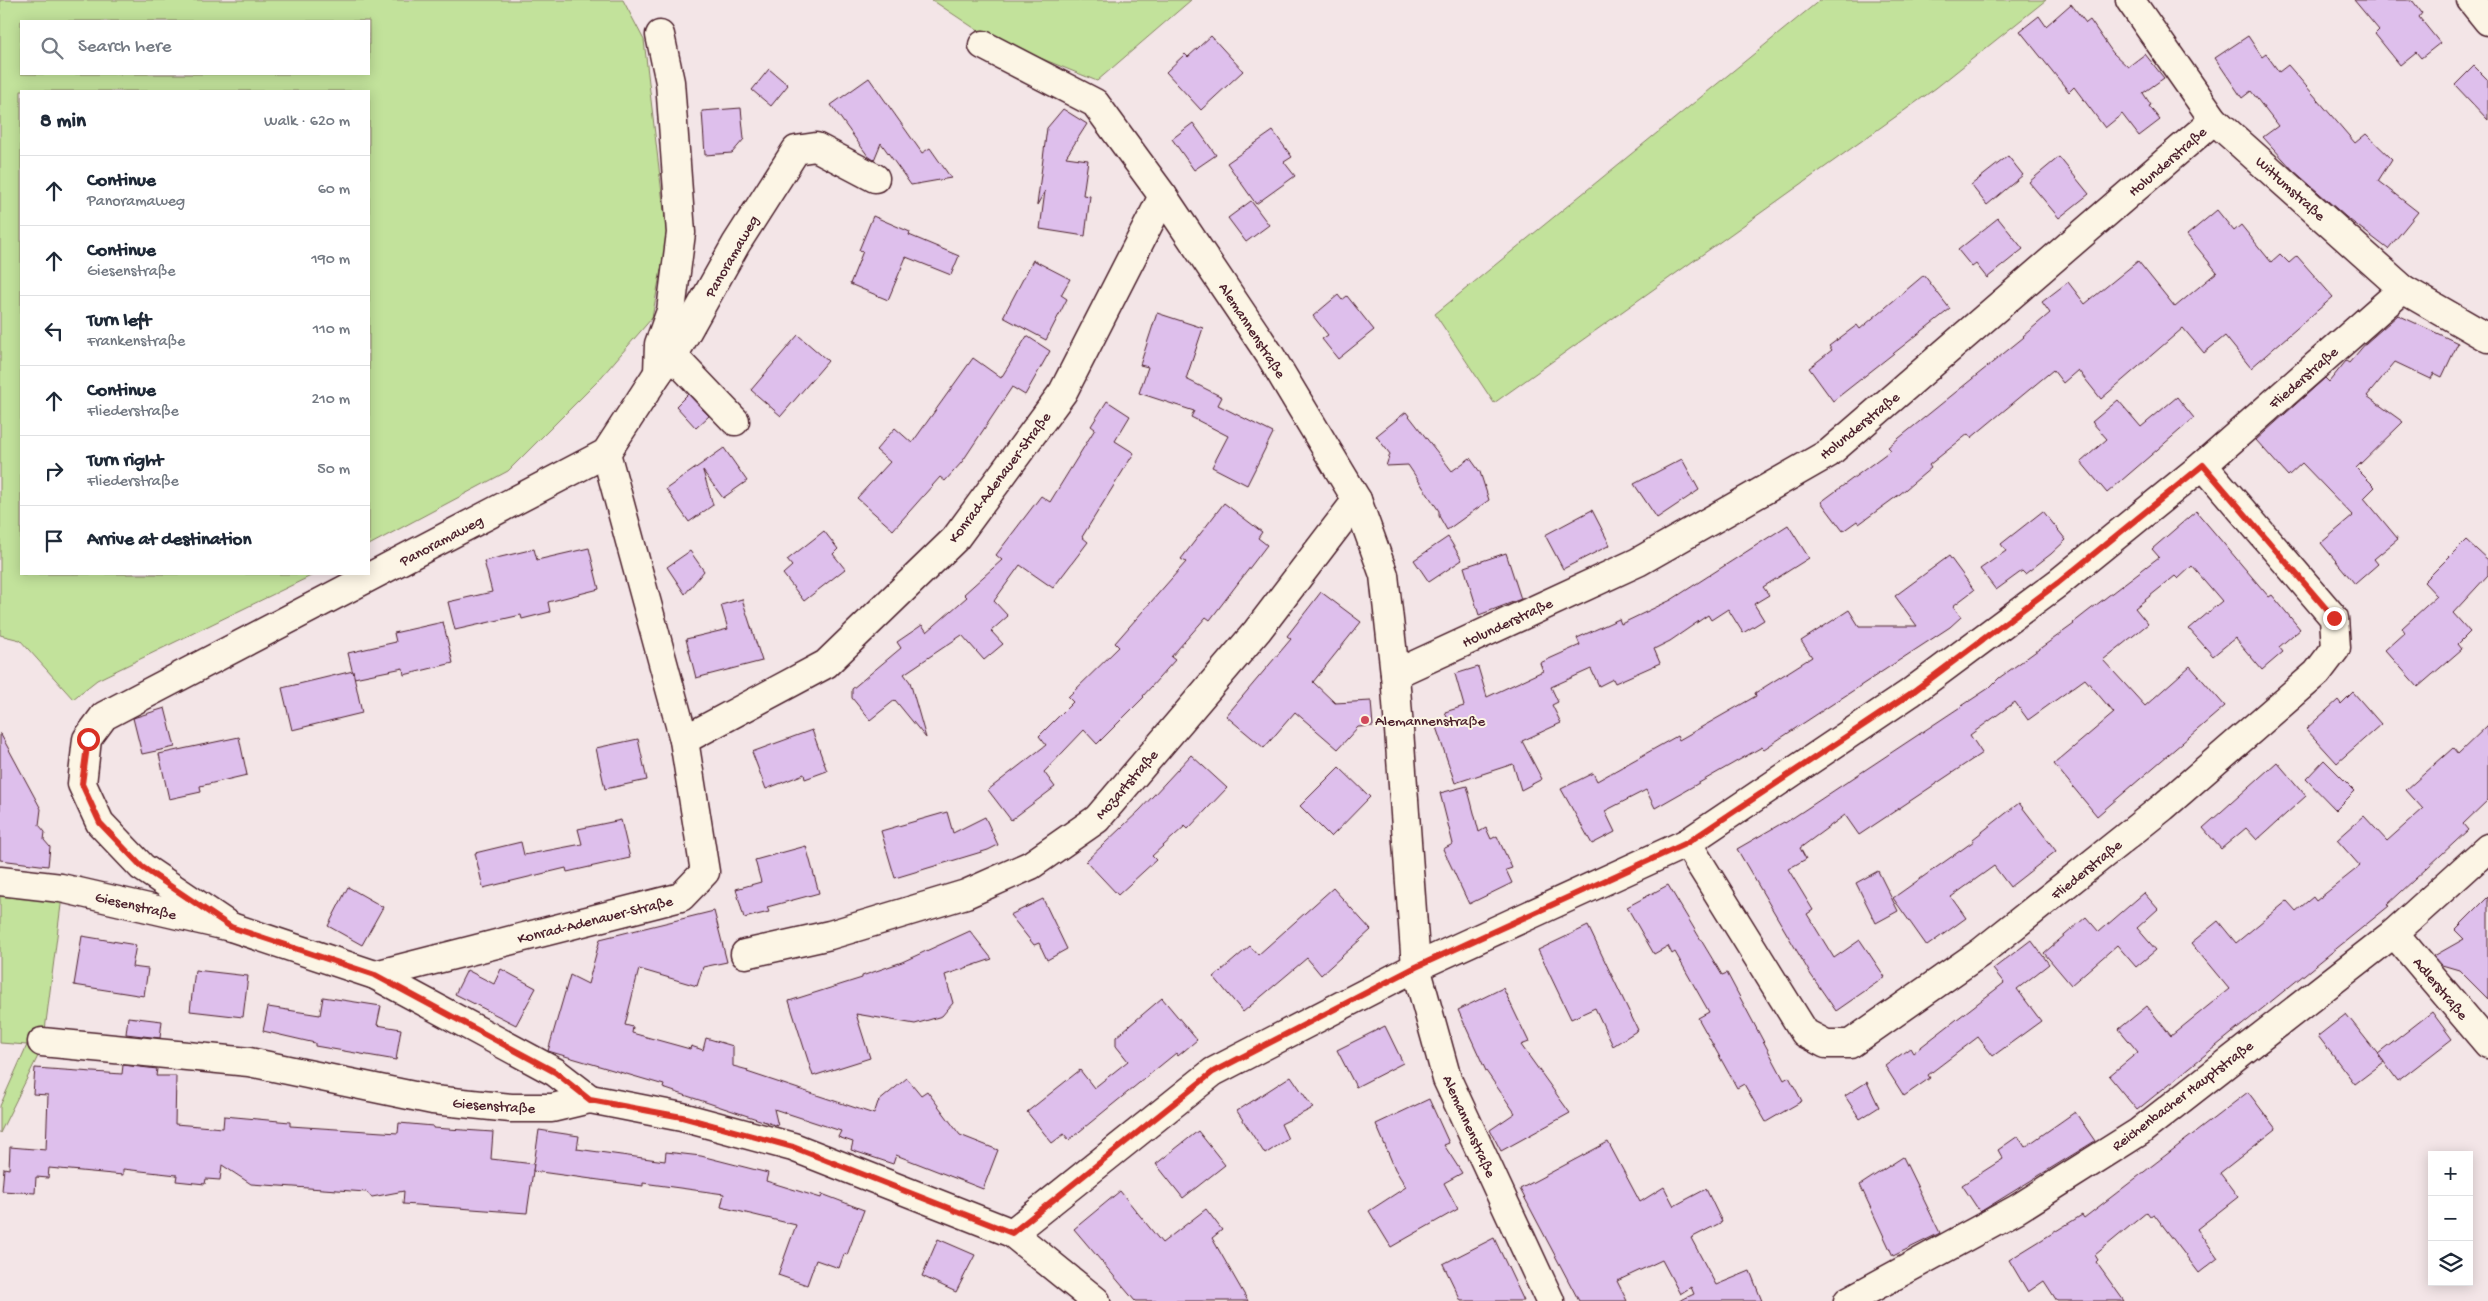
<!DOCTYPE html>
<html lang="en">
<head>
<meta charset="utf-8">
<style>
  body { margin:0; font-family:"Gochi Hand",sans-serif; background:#f6f6f7; color:#1f2937 }
  .controls { position:absolute; right:15px; bottom:15px; display:grid; overflow:hidden; border-radius:0px; box-shadow:0 2px 12px #0003 }
  .controls button { width:45px; height:45px; display:grid; place-items:center; padding:0; border:0; border-bottom:1px solid #e0e1e3; background:#fff; color:#1f2937; font:25px sans-serif }
  .stop { position:absolute; width:15px; height:15px; margin:-11px; border:4px solid #d93025; border-radius:50%; background:#fff }
  .stop.end { background:#d93025; border-color:#fff; box-shadow:0 1px 5px #0008 }
  .list { margin:0; padding:0; list-style:none }
  h2 { display:flex; justify-content:space-between; align-items:center; height:65px; margin:0; padding:0 20px; font-size:21px }
  h2 small { font-size:16px; font-weight:400; color:#747a83 }
  .list li { display:grid; grid-template-columns:32px 1fr auto; gap:15px; align-items:center; box-sizing:border-box; height:70px; padding:0 20px; border-top:1px solid #e0e1e3 }
  .list b { display:block; font-size:19px; white-space:nowrap }
  .list p { margin:0; font-size:16px; white-space:nowrap; color:#747a83 }
  .list em { font-size:16px; font-style:normal; color:#747a83 }
  .icon { flex:none; width:28px; height:28px; fill:none; stroke:currentColor; stroke-width:2; stroke-linecap:round; stroke-linejoin:round }
  .map { position:relative; flex:none; width:2488px; height:1301px; overflow:hidden }
  .search { position:absolute; background:#fff; box-shadow:0 2px 12px #0003; left:20px; top:20px; width:350px; height:55px; display:flex; align-items:center; gap:12px; box-sizing:border-box; padding:0 18px; border-radius:0px; color:#747a83; font-size:19px }
  .panel { position:absolute; background:#fff; box-shadow:0 2px 12px #0003; left:20px; top:90px; width:350px; height:485px; border-radius:0px }
  .map>svg:first-child { display:block }
</style>
</head>
<body>
<div class="map">
<svg width="2488" height="1301" viewBox="0 0 2488 1301">
  <rect width="100%" height="100%" fill="#f3e5e7"/>
  <filter id="ink" filterUnits="userSpaceOnUse"><feTurbulence type="fractalNoise" baseFrequency=".02" numOctaves="2"/><feDisplacementMap in="SourceGraphic" scale="10" xChannelSelector="R" yChannelSelector="G"/><feConvolveMatrix kernelMatrix="1 2 1 2 8 2 1 2 1" color-interpolation-filters="sRGB"/></filter>
  <g filter="url(#ink)">
    <g fill="#c2e29b" stroke="#868063" fill-rule="evenodd">
      <path d="M0 0H623L644 40 667 237 652 318 597 382 508 471 369 545V91H21V574H315L97 680 73 699 20 640 0 635ZM21 21H369V74H21Z"/>
      <polygon points="932,0 1191,0 1097,81 986,36"/>
      <polygon points="1820,0 2046,0 1936,88 1494,403 1435,314"/>
      <polygon points="0,891 62,897 43,1046 0,1133 0,1106 27,1045 0,1043"/>
    </g>
    <g fill="#debfec" stroke="#4a1f2b">
      <polygon points="2354,0 2412,0 2422,13 2419,17 2440,43 2421,58 2416,52 2400,65 2375,34 2379,30"/>
      <polygon points="2071,4 2086,23 2090,20 2113,53 2128,67 2145,54 2164,78 2143,93 2151,105 2149,106 2160,120 2139,136 2122,114 2105,128 2074,87 2069,92 2020,31 2039,16 2046,26"/>
      <polygon points="1211,36 1243,71 1201,110 1166,72 1185,54 1188,57"/>
      <polygon points="2248,36 2262,57 2266,54 2279,72 2288,65 2355,143 2366,134 2392,159 2378,181 2418,212 2388,249 2346,217 2293,170 2263,137 2278,126 2251,91 2242,98 2215,58"/>
      <polygon points="2474,66 2488,80 2488,120 2455,85"/>
      <polygon points="769,69 788,85 771,106 752,90"/>
      <polygon points="869,78 922,153 930,148 951,178 911,185 881,143 874,160 868,156 831,105"/>
      <polygon points="741,108 744,139 732,153 705,155 702,111"/>
      <polygon points="1063,109 1087,124 1066,157 1088,160 1083,195 1090,196 1085,236 1040,229 1045,191 1037,205 1047,128"/>
      <polygon points="1193,123 1216,155 1194,170 1172,139"/>
      <polygon points="1273,131 1292,157 1284,162 1295,176 1256,204 1227,163"/>
      <polygon points="2008,156 2023,175 1987,205 1971,185"/>
      <polygon points="2059,157 2089,194 2059,218 2029,182"/>
      <polygon points="1251,201 1269,225 1246,242 1228,218"/>
      <polygon points="2217,210 2234,231 2241,225 2271,262 2280,254 2289,263 2297,256 2333,297 2251,368 2225,336 2204,353 2183,328 2101,399 2078,370 2063,383 2053,370 1971,438 1968,434 1929,465 1931,468 1900,494 1859,524 1857,521 1843,531 1821,502 1891,450 1888,447 2024,337 2023,336 2050,313 2042,302 2068,282 2085,304 2138,261 2175,307 2217,272 2187,235"/>
      <polygon points="873,216 910,232 909,235 959,256 951,275 906,257 888,300 850,284 863,251 859,250"/>
      <polygon points="1998,218 2023,249 1987,278 1976,264 1972,267 1958,250"/>
      <polygon points="1033,260 1070,279 1061,295 1067,299 1046,340 1003,317"/>
      <polygon points="1924,275 1950,309 1833,401 1809,368 1832,350 1829,346 1857,325 1860,329"/>
      <polygon points="1338,295 1342,300 1347,296 1374,330 1338,359 1322,339 1328,335 1313,316"/>
      <polygon points="1157,313 1203,328 1186,379 1222,397 1218,405 1273,433 1247,485 1212,467 1228,436 1191,417 1194,411 1139,393 1148,367 1140,365"/>
      <polygon points="2398,315 2458,343 2442,377 2434,373 2431,379 2395,362 2367,396 2403,422 2356,468 2375,487 2364,498 2398,539 2374,559 2378,564 2355,584 2321,543 2353,516 2302,463 2288,476 2256,440 2325,378 2329,382 2346,361 2349,363 2366,343"/>
      <polygon points="798,335 828,361 781,416 751,390"/>
      <polygon points="1027,336 1050,351 1025,395 1012,387 962,462 945,481 940,477 893,530 857,498 890,462 876,450 895,428 912,443 973,358 1001,378"/>
      <polygon points="688,394 709,416 696,428 676,406"/>
      <polygon points="2177,397 2194,418 2107,493 2081,462 2107,439 2092,422 2118,400 2141,427"/>
      <polygon points="1107,401 1130,416 1115,441 1134,453 1082,537 1088,542 1053,588 1020,565 994,601 1008,616 991,631 1003,644 984,660 962,635 904,674 910,682 926,738 895,700 870,720 852,698 852,689 901,648 897,642 922,625 927,632 967,597 964,594 1002,560 996,555 1041,496 1050,502 1095,429 1091,426"/>
      <polygon points="1406,412 1452,471 1470,458 1480,472 1489,500 1447,530 1439,516 1439,511 1408,465 1386,466 1390,454 1376,436"/>
      <polygon points="724,448 747,481 723,498 703,471 713,505 689,522 666,489"/>
      <polygon points="1682,459 1699,490 1657,518 1634,484"/>
      <polygon points="1224,503 1262,532 1258,538 1267,545 1210,620 1206,617 1171,657 1175,660 1143,696 1144,697 1097,744 1084,730 1044,772 1055,787 1011,820 988,790 1046,745 1039,736 1073,702 1068,697 1119,647 1115,643 1186,562 1181,559"/>
      <polygon points="1592,510 1610,545 1563,569 1545,535"/>
      <polygon points="2043,511 2066,540 2051,554 2025,574 2022,571 1996,590 1980,569 2006,551 2001,544"/>
      <polygon points="2196,511 2269,597 2272,595 2300,629 2279,647 2283,652 2262,670 2235,638 2213,656 2189,629 2222,601 2192,566 2178,579 2175,576 2135,608 2148,624 2103,660 2145,706 2190,666 2225,706 2097,816 2054,764 2114,713 2085,679 2028,720 2015,702 1970,735 1982,753 1859,835 1845,815 1800,848 1806,859 1788,869 1813,910 1807,914 1834,958 1860,940 1885,977 1836,1011 1811,975 1737,849 1784,822 1785,823 1989,688 1999,678 2074,624 2073,623 2087,612 2159,557 2152,549"/>
      <polygon points="1788,525 1809,558 1763,587 1769,595 1754,604 1764,620 1743,633 1728,609 1711,620 1708,615 1670,641 1654,649 1660,663 1615,683 1613,679 1599,686 1591,669 1551,687 1558,702 1552,705 1561,723 1522,741 1542,779 1521,790 1513,764 1455,783 1435,724 1448,720 1445,712 1464,706 1455,674 1478,667 1487,697 1543,671 1540,663 1580,645 1577,638 1619,619 1621,624 1671,600"/>
      <polygon points="824,531 838,549 833,554 845,569 804,601 783,574 792,566 787,560"/>
      <polygon points="1448,537 1462,560 1429,582 1414,560"/>
      <polygon points="2466,540 2488,560 2488,575 2453,613 2470,632 2458,644 2462,649 2418,687 2385,650 2405,632 2402,628 2437,596 2424,582"/>
      <polygon points="589,548 599,589 548,602 550,612 522,619 521,615 455,630 448,602 492,592 484,561 534,549 537,560"/>
      <polygon points="690,551 704,571 685,594 667,567"/>
      <polygon points="1506,553 1521,599 1479,615 1464,567"/>
      <polygon points="1949,556 1974,590 1953,606 1961,617 1950,627 1764,749 1762,747 1655,808 1646,790 1605,811 1615,832 1592,844 1561,789 1593,773 1597,781 1677,736 1679,740 1756,696 1755,693 1812,657 1801,641 1849,610 1859,626 1917,626 1895,596"/>
      <polygon points="1321,592 1361,622 1313,682 1335,703 1371,701 1373,726 1358,727 1338,749 1295,712 1264,748 1226,716 1291,639 1287,636"/>
      <polygon points="742,599 762,661 696,678 686,639 728,629 721,605"/>
      <polygon points="443,622 453,663 404,675 403,668 354,678 348,653 396,642 394,633"/>
      <polygon points="353,671 362,713 292,730 282,688"/>
      <polygon points="2353,692 2381,724 2337,763 2306,729 2338,700 2341,704"/>
      <polygon points="165,708 175,747 142,754 133,718"/>
      <polygon points="2488,725 2488,800 2463,824 2468,830 2387,905 2389,906 2137,1110 2109,1076 2138,1052 2119,1029 2147,1006 2171,1036 2229,989 2191,943 2218,921 2236,943 2287,901 2296,911 2313,897 2316,901 2360,866 2337,840 2364,816 2387,841 2423,809 2406,790 2453,748 2458,754"/>
      <polygon points="812,730 827,771 805,779 804,774 766,789 752,752"/>
      <polygon points="0,733 41,809 39,825 45,832 44,840 50,847 48,866 0,860"/>
      <polygon points="239,737 247,775 200,786 201,792 169,799 159,754"/>
      <polygon points="638,739 647,780 605,789 596,748"/>
      <polygon points="1191,755 1227,788 1188,829 1185,826 1152,856 1156,860 1118,895 1086,861 1140,810"/>
      <polygon points="2324,760 2355,791 2336,810 2306,779"/>
      <polygon points="2277,762 2306,796 2257,840 2246,828 2221,849 2203,828"/>
      <polygon points="1339,767 1370,797 1331,837 1300,806"/>
      <polygon points="1467,786 1479,832 1486,828 1491,839 1497,836 1512,868 1506,870 1512,883 1469,904 1443,849 1453,844 1440,793"/>
      <polygon points="2019,803 2056,851 2010,887 1994,866 1951,897 1966,918 1927,946 1893,898 1974,841 1973,839"/>
      <polygon points="947,812 953,833 985,817 998,845 988,850 895,878 881,831"/>
      <polygon points="621,820 630,858 567,872 566,868 483,888 475,853 521,842 524,855 582,844 578,829"/>
      <polygon points="806,846 819,893 767,907 769,912 744,918 736,889 761,882 755,860"/>
      <polygon points="1878,871 1898,911 1876,923 1856,883"/>
      <polygon points="1668,885 1722,975 1727,973 1784,1080 1789,1077 1802,1101 1766,1122 1744,1084 1737,1088 1698,1018 1709,1012 1675,952 1672,954 1668,946 1654,954 1627,907"/>
      <polygon points="348,887 383,907 362,945 328,926"/>
      <polygon points="1333,888 1371,930 1321,975 1307,958 1243,1012 1214,977 1250,946 1258,955"/>
      <polygon points="2144,893 2158,909 2137,928 2156,950 2136,967 2117,945 2071,985 2044,953 2086,917 2099,932"/>
      <polygon points="2488,897 2488,999 2459,970 2442,965 2434,956 2464,939 2455,930"/>
      <polygon points="1043,899 1067,949 1047,960 1039,943 1034,945 1010,915"/>
      <polygon points="714,911 727,962 703,967 697,986 639,969 625,1025 633,1027 632,1033 690,1049 691,1046 703,1050 706,1038 733,1046 733,1066 748,1070 747,1072 874,1114 878,1102 907,1078 921,1095 927,1091 960,1135 998,1150 983,1189 896,1155 893,1164 851,1150 853,1142 838,1137 841,1131 774,1109 778,1126 663,1088 664,1085 548,1051 570,975 588,984 600,939"/>
      <polygon points="1588,926 1638,1030 1613,1046 1595,1008 1571,1019 1538,950"/>
      <polygon points="970,931 992,959 945,975 953,1003 942,1016 915,1024 856,1014 870,1058 813,1076 789,1001 862,978 862,976 902,962"/>
      <polygon points="82,936 136,945 132,967 148,969 144,996 74,985"/>
      <polygon points="2031,940 2049,964 2017,989 2041,1021 1993,1056 1978,1037 1928,1075 1930,1078 1904,1096 1885,1066 1910,1048 1913,1053 2004,983 1993,969"/>
      <polygon points="501,969 536,988 516,1025 455,994 467,970 494,984"/>
      <polygon points="195,970 248,976 243,1017 190,1011"/>
      <polygon points="1503,988 1529,1042 1521,1045 1570,1113 1501,1151 1490,1130 1515,1113 1486,1071 1458,1010"/>
      <polygon points="323,997 381,1006 377,1025 401,1029 396,1060 315,1046 315,1043 263,1031 268,1007 320,1015"/>
      <polygon points="1162,998 1197,1040 1178,1056 1176,1053 1069,1140 1064,1134 1052,1143 1027,1112 1080,1070 1094,1088 1128,1061 1116,1046 1116,1037"/>
      <polygon points="2432,1012 2452,1039 2398,1081 2378,1054"/>
      <polygon points="2346,1014 2384,1062 2355,1084 2318,1036"/>
      <polygon points="128,1017 162,1021 160,1038 126,1034"/>
      <polygon points="1385,1026 1403,1063 1356,1087 1337,1050"/>
      <polygon points="123,1065 157,1069 156,1076 176,1076 175,1124 223,1128 224,1116 290,1122 290,1126 398,1133 399,1123 433,1126 433,1128 493,1132 491,1159 534,1164 527,1213 403,1204 404,1191 372,1197 366,1192 251,1184 222,1165 220,1180 206,1179 205,1184 176,1181 177,1175 123,1169 123,1175 49,1168 48,1178 36,1177 35,1193 2,1191 4,1168 9,1169 10,1147 46,1150 48,1095 33,1094 35,1068 122,1074"/>
      <polygon points="1291,1076 1313,1108 1281,1124 1288,1139 1265,1154 1237,1111"/>
      <polygon points="1867,1082 1879,1107 1860,1119 1845,1096"/>
      <polygon points="2248,1092 2276,1129 2220,1173 2238,1197 2197,1229 2218,1258 2199,1273 2154,1214 2150,1216 2147,1212 2095,1255 2098,1260 2096,1262 2124,1301 2057,1301 2044,1281 2028,1292 2009,1260 2082,1215 2084,1218"/>
      <polygon points="1429,1099 1449,1143 1444,1145 1462,1173 1444,1183 1458,1209 1391,1247 1369,1211 1406,1187 1395,1169 1376,1124"/>
      <polygon points="2075,1112 2095,1141 1980,1212 1962,1185 2003,1159 1998,1150 2018,1136 2025,1147"/>
      <polygon points="539,1130 579,1136 577,1149 665,1161 666,1152 701,1156 768,1173 766,1181 821,1198 822,1194 864,1210 847,1255 844,1254 839,1268 816,1260 807,1285 778,1275 796,1225 721,1207 724,1194 643,1183 643,1186 533,1171"/>
      <polygon points="1198,1131 1225,1165 1183,1198 1156,1164"/>
      <polygon points="1608,1142 1640,1202 1664,1187 1674,1206 1706,1189 1722,1222 1691,1238 1716,1285 1750,1271 1762,1301 1679,1301 1694,1294 1691,1287 1680,1294 1662,1260 1617,1281 1627,1301 1579,1301 1520,1189"/>
      <polygon points="1903,1157 1940,1233 1893,1256 1860,1185"/>
      <polygon points="1120,1191 1162,1243 1206,1209 1222,1230 1212,1238 1248,1301 1135,1301 1074,1229"/>
      <polygon points="1494,1238 1524,1301 1461,1301 1443,1264"/>
      <polygon points="938,1239 975,1255 956,1292 922,1276"/>
    </g>
    <g fill="none" stroke-linecap="round" stroke-linejoin="round">
      <defs>
        <g id="minor">
          <polyline points="2130,0 2214,120 2403,289 2488,338"/>
          <polyline points="2471,0 2488,21"/>
          <polyline points="983,45 1095,103 1163,196 1270,355 1357,500 1384,575 1395,674 1416,967 1447,1079 1550,1301"/>
          <polyline points="672,355 735,421"/>
          <polyline points="658,373 659,344 671,311 681,233 670,82 660,35"/>
          <polyline points="1395,674 1638,562 1829,453 2214,120"/>
          <polyline points="684,740 826,664 955,539 1063,392 1163,196"/>
          <polyline points="1687,843 1805,1033 1826,1044 1850,1044 1980,953 2163,807 2317,673 2336,648 2334,618 2203,465"/>
          <polyline points="0,881 61,888 231,927 375,975 555,1072 590,1099"/>
          <polyline points="231,927 142,867 100,823 82,784 87,739 104,716 606,453 658,373 680,344 736,244 796,150 816,147 875,178"/>
          <polyline points="2394,933 2488,1044"/>
          <polyline points="745,954 830,935 966,894 1031,865 1097,819 1257,631 1357,500"/>
          <polyline points="375,975 681,897 705,872 684,740 606,453"/>
          <polyline points="42,1042 249,1062 433,1100 511,1108 552,1108 590,1099 682,1117 793,1147 1012,1233 1096,1301"/>
          <polyline points="1012,1233 1213,1072 1416,967 1687,843 1910,693 2058,583 2203,465 2403,289"/>
        </g>
        <polyline id="major" points="1848,1301 2017,1209 2139,1132 2394,933 2488,848"/>
      </defs>
      <use href="#minor" stroke="#4a1f2b" stroke-width="31"/>
      <use href="#major" stroke="#4a1f2b" stroke-width="31"/>
      <use href="#minor" stroke="#fcf5e5" stroke-width="28"/>
      <use href="#major" stroke="#fcf5e5" stroke-width="28"/>
    </g>
  </g>
  <g fill="none" stroke-linecap="round" stroke-linejoin="round" filter="url(#ink)">
    <polyline stroke="#d93025" stroke-width="6" points="88,739 82,784 100,823 142,867 231,927 375,975 555,1072 590,1100 682,1117 793,1147 1012,1233 1213,1072 1416,967 1687,843 1910,694 2058,583 2203,465 2334,618"/>
  </g>
  <circle fill="#d1495b" stroke="#fcf5e5" stroke-width="2" cx="1365" cy="720" r="5"/>
  <g text-anchor="middle" stroke-width="4" stroke-linejoin="round" paint-order="stroke">
    <g font-size="15" fill="#4a1f2b" stroke="#fcf5e5">
      <text transform="translate(2167 161) rotate(-41)" y="5">Holunderstraße</text>
      <text transform="translate(2291 188) rotate(42)" y="5">Wittumstraße</text>
      <text transform="translate(731 256) rotate(-60)" y="5">Panoramaweg</text>
      <text transform="translate(1253 330) rotate(57)" y="5">Alemannenstraße</text>
      <text transform="translate(2303 377) rotate(-41)" y="5">Fliederstraße</text>
      <text transform="translate(1859 425) rotate(-39)" y="5">Holunderstraße</text>
      <text transform="translate(999 477) rotate(-53)" y="5">Konrad-Adenauer-Straße</text>
      <text transform="translate(441 540) rotate(-28)" y="5">Panoramaweg</text>
      <text transform="translate(1507 622) rotate(-25)" y="5">Holunderstraße</text>
      <text transform="translate(1126 784) rotate(-49)" y="5">Mozartstraße</text>
      <text transform="translate(2086 869) rotate(-39)" y="5">Fliederstraße</text>
      <text transform="translate(136 905) rotate(13)" y="5">Giesenstraße</text>
      <text transform="translate(595 919) rotate(-14)" y="5">Konrad-Adenauer-Straße</text>
      <text transform="translate(2441 988) rotate(50)" y="5">Adlerstraße</text>
      <text transform="translate(2182 1095) rotate(-37)" y="5">Reichenbacher Hauptstraße</text>
      <text transform="translate(494 1105) rotate(4)" y="5">Giesenstraße</text>
      <text transform="translate(1470 1126) rotate(66)" y="5">Alemannenstraße</text>
    </g>
    <g font-size="15" fill="#4a1f2b" stroke="#fcf5e5" text-anchor="start">
      <text x="1375" y="725">Alemannenstraße</text>
    </g>
  </g>
</svg>
<div class="controls">
<button>+</button>
<button>−</button>
<button><svg class="icon" aria-label="layers" viewBox="0 0 24 24"><path d="M12 4l9 5-9 5-9-5zM3 14l9 5 9-5"/></svg></button>
</div>
<div class="stop" style="left:88px;top:739px"></div>
<div class="stop end" style="left:2334px;top:618px"></div>
<div class="search"><svg class="icon" aria-label="search" viewBox="0 0 24 24"><circle cx="10" cy="10" r="6"/><path d="M15 15l6 6"/></svg>Search here</div>
<section class="panel">
<h2>8 min<small>Walk · 620 m</small></h2>
<ul class="list">
<li><svg class="icon" aria-label="ahead" viewBox="0 0 24 24"><path d="M12 20V5M6 11l6-6 6 6"/></svg><div><b>Continue</b><p>Panoramaweg</p></div><em>60 m</em></li>
<li><svg class="icon" aria-label="ahead" viewBox="0 0 24 24"><path d="M12 20V5M6 11l6-6 6 6"/></svg><div><b>Continue</b><p>Giesenstraße</p></div><em>190 m</em></li>
<li><svg class="icon" aria-label="left" viewBox="0 0 24 24"><path d="M17 20v-9H6M10 6l-5 5 5 5"/></svg><div><b>Turn left</b><p>Frankenstraße</p></div><em>110 m</em></li>
<li><svg class="icon" aria-label="ahead" viewBox="0 0 24 24"><path d="M12 20V5M6 11l6-6 6 6"/></svg><div><b>Continue</b><p>Fliederstraße</p></div><em>210 m</em></li>
<li><svg class="icon" aria-label="right" viewBox="0 0 24 24"><path d="M7 20v-9h11M14 6l5 5-5 5"/></svg><div><b>Turn right</b><p>Fliederstraße</p></div><em>50 m</em></li>
<li><svg class="icon" aria-label="arrive" viewBox="0 0 24 24"><path d="M6 21V4h12l-3 4 3 4H6"/></svg><div><b>Arrive at destination</b></div></li>
</ul>
</section>
</div>
</body>
</html>
